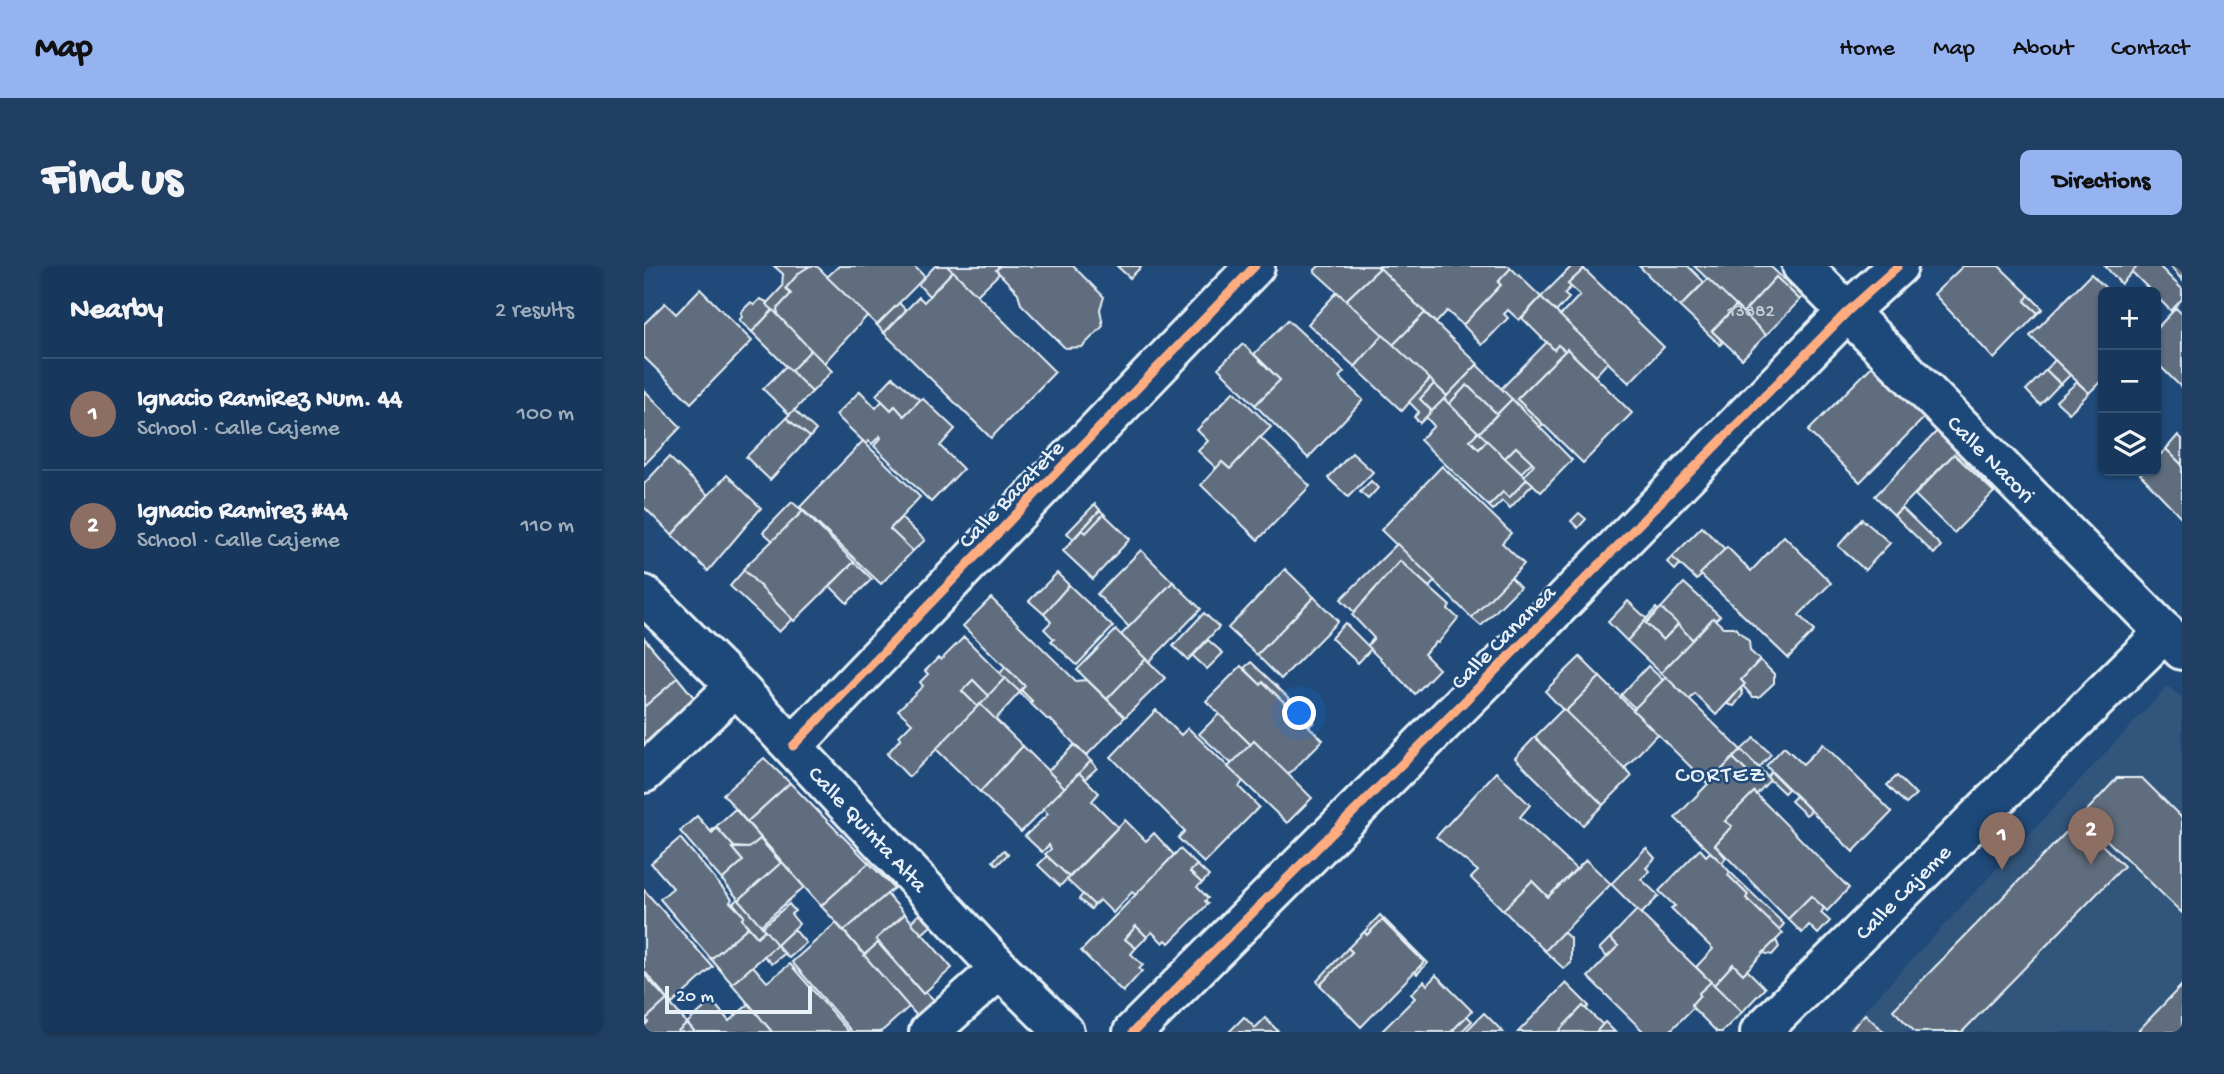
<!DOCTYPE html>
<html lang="en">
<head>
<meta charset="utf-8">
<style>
  body { margin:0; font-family:"Gochi Hand",sans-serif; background:#203f62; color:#f1f3f6 }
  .controls { position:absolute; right:21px; top:21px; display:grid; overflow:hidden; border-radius:10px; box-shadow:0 2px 5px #0004 }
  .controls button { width:63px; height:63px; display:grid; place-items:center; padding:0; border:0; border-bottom:2px solid #365272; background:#17385c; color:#f1f3f6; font:35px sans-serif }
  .scale { position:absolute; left:21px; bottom:18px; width:147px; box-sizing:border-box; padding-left:7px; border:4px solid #e8f1f8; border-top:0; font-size:19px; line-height:24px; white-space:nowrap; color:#e8f1f8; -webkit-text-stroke:5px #1f4a7a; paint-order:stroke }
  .you { position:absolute; left:656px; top:448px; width:24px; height:24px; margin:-18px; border:5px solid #fff; border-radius:50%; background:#1a73e8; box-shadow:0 0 0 10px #1a73e833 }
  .badge { display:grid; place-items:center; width:46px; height:46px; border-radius:50%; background:#95b2f1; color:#fff; font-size:23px; font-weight:700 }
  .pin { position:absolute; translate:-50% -58px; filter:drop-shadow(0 2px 4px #0008) }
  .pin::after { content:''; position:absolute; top:37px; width:24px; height:21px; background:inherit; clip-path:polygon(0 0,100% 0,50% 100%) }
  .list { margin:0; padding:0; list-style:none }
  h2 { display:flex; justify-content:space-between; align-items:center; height:91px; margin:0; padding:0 28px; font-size:30px }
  h2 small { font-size:23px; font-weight:400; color:#9eacbb }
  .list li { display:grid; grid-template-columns:46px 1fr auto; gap:21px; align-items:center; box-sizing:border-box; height:112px; padding:0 28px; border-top:2px solid #365272 }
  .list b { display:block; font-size:26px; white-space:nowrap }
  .list p { margin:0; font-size:23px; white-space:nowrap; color:#9eacbb }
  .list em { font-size:23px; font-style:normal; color:#9eacbb }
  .icon { flex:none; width:38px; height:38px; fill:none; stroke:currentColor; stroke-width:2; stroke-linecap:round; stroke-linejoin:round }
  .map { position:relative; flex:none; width:1538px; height:766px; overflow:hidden; border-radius:10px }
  header { display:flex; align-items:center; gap:42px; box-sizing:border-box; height:98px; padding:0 35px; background:#95b2f1; color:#111 }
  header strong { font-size:33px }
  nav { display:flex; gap:38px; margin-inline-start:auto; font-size:24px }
  .intro { display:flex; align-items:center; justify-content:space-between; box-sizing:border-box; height:168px; padding:0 42px }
  h1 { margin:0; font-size:49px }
  .button { padding:18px 32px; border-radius:10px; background:#95b2f1; color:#111; font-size:24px; font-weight:700 }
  main { display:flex; gap:42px; padding:0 42px }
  aside { flex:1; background:#17385c; border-radius:10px; box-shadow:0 2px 5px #0004 }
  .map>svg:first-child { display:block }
</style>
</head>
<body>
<header>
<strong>Map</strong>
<nav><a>Home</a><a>Map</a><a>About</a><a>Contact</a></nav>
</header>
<div class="intro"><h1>Find us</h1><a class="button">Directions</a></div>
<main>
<aside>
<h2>Nearby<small>2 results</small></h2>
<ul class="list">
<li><span class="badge" style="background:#8d6e63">1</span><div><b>Ignacio RamiRez Num. 44</b><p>School · Calle Cajeme</p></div><em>100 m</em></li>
<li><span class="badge" style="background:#8d6e63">2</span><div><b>Ignacio Ramirez #44</b><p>School · Calle Cajeme</p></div><em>110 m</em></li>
</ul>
</aside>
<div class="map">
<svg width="1538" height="766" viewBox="0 0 1538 766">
  <rect width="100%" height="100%" fill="#1f4a7a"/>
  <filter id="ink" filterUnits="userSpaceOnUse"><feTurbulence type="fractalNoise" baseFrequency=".0143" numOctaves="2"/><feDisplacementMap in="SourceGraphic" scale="14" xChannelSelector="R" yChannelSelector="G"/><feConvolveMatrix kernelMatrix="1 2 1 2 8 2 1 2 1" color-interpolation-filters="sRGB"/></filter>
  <g filter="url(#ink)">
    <polygon fill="#32547b" points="1524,420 1538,432 1538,766 1200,766"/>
    <g fill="#5e6d7e" stroke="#e8f1f8" stroke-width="2">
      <polygon points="130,0 166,0 155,7 142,22 147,28 133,43 135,51 122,38 138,21 139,8"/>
      <polygon points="166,0 172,0 176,3 223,50 180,97 136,55 133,43 147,28 142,22 155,7"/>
      <polygon points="195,0 270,0 281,11 233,59 183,11"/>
      <polygon points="291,0 303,0 309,5 285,30 274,18"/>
      <polygon points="303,0 356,0 352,4 355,8 333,29"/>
      <polygon points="356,0 429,0 460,31 456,43 459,60 438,81 421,82 377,38 374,27 352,4"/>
      <polygon points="473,0 498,0 486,12"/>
      <polygon points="675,0 733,0 736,2 702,34 670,5"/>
      <polygon points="733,0 865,0 867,2 854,16 857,19 819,59 803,45 792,57"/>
      <polygon points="928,0 937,0 940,3 924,18 927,21 920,28 925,32 912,46 897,31"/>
      <polygon points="995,0 1044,0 1060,16 1036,41"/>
      <polygon points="1050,0 1126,0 1159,31 1156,34 1132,11 1099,47"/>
      <polygon points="1319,0 1355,0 1385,29 1381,35 1394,47 1350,93 1290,28"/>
      <polygon points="1461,0 1494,0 1477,18"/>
      <polygon points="1494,0 1515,0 1538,23 1538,33 1527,45 1512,30 1512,26 1508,26 1488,6"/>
      <polygon points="1526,0 1538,0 1538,14"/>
      <polygon points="736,2 781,47 749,79 702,34"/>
      <polygon points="867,2 897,31 875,54 864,44 860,48 864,52 838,79 819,59 857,19 854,16"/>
      <polygon points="940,3 1020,81 985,117 916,50 936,29 924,18"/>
      <polygon points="309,5 411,106 347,172 240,67 275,31 280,36"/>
      <polygon points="1447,8 1466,26 1459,26 1459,113 1445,127 1386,70"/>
      <polygon points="1132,11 1156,34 1122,69 1099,47"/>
      <polygon points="1064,13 1092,40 1068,65 1079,76 1076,79 1036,41"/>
      <polygon points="56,23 108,75 47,137 0,91 0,58 21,37 32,48"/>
      <polygon points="693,26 739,69 711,101 664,58"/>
      <polygon points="1385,29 1399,43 1394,47 1381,35"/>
      <polygon points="897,31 964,96 951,110 923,83 921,85 914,79 910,84 878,52"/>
      <polygon points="116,33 123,36 122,38 129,44 108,66 95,54 98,51 97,46 106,37 110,39"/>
      <polygon points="255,37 262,44 240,67 233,59"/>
      <polygon points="1092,40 1122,69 1098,93 1068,65"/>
      <polygon points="1532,42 1538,48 1538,122 1512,96 1512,63"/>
      <polygon points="129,44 167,84 147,105 108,66"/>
      <polygon points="781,47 834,98 803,130 749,79"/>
      <polygon points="644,54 700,106 695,111 719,134 664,192 611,139 636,114 610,88"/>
      <polygon points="739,69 786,113 758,145 711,101"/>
      <polygon points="903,76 910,84 914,79 921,85 873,133 899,158 896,161 857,123"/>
      <polygon points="599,78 636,114 611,139 574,102"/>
      <polygon points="923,83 988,147 939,197 873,133"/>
      <polygon points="167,84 188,105 168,126 147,105"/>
      <polygon points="1411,94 1426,109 1417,118 1402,104"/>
      <polygon points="1230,98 1282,150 1216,216 1164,165"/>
      <polygon points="833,99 868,133 853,148 823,119 805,138 800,133"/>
      <polygon points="142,100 168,126 146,149 119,123"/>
      <polygon points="1402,104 1416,118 1396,139 1382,124"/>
      <polygon points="249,111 276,134 260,150 251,140 247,144 232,129"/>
      <polygon points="786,113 790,118 776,133 788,145 776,157 770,151 775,146 765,136"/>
      <polygon points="1433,116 1445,127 1425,147 1412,135"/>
      <polygon points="790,118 803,130 788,145 776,133"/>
      <polygon points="823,119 853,148 835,167 805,138"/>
      <polygon points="0,124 37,161 0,199"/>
      <polygon points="216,125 232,142 238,135 247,144 251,140 260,150 278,132 311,163 296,180 319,203 287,236 230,180 237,172 236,170 228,178 225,175 222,178 192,149"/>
      <polygon points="590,125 627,161 586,203 578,196 573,203 554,185 564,175 553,164"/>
      <polygon points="800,133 834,166 826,174 835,183 843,174 883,213 865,232 859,226 845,240 776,174 790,160 782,151"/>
      <polygon points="868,133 928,194 897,226 880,210 890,198 872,181 861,192 835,167"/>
      <polygon points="150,144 172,164 166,171 142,152"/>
      <polygon points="142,152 166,171 126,214 102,191"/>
      <polygon points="1295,163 1354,222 1350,226 1310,188 1250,249 1231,230"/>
      <polygon points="834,166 843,174 835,183 826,174"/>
      <polygon points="1534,169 1538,173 1538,199 1522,183"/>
      <polygon points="616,171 666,220 614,274 557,219 578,196 586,203"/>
      <polygon points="219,175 276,231 246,263 269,285 237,318 156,241"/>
      <polygon points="872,181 888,196 877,207 861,192"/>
      <polygon points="1522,183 1538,199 1538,252 1496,208 1500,205 1512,205 1512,193"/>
      <polygon points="708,187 729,206 704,231 684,212"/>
      <polygon points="1310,188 1350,226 1310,267 1271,229"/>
      <polygon points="25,191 64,229 28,269 0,241 0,218"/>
      <polygon points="798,200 867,267 858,277 880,298 828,352 737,264"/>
      <polygon points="83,209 117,242 64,305 28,269"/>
      <polygon points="883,213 889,218 866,242 858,235 849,244 845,240 859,226 865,232"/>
      <polygon points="727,215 734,222 724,233 716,226"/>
      <polygon points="148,236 159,245 129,275 119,266"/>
      <polygon points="451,238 456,244 429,273 423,267"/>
      <polygon points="1258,242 1297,280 1290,288 1250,249"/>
      <polygon points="456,244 460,248 442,267 438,264"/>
      <polygon points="159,245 210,296 150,355 99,303"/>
      <polygon points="935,247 942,253 934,262 927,255"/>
      <polygon points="460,248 486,273 449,313 419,285 438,264 442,267"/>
      <polygon points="257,252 281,274 269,285 246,263"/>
      <polygon points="1218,253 1246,277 1221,304 1194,280"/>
      <polygon points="1058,261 1081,283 1053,314 1028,291"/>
      <polygon points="1140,270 1187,317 1155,349 1170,365 1144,392 1056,308 1083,281 1107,305"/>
      <polygon points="753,278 791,315 785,321 756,295 710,346 697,333"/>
      <polygon points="497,284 529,316 485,361 453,328"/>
      <polygon points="1028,291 1036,298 1031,304 1023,296"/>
      <polygon points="756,295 806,340 804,343 814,352 794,377 792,376 780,388 795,403 771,428 723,380 730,372 708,349"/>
      <polygon points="210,296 228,313 203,337 186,320"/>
      <polygon points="641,303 670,331 613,389 584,362"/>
      <polygon points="100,304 148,353 135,366 86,320"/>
      <polygon points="413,307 425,319 400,348 385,335"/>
      <polygon points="867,311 876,321 837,360 828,352 830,349"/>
      <polygon points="529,316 557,343 505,396 477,369"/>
      <polygon points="1040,317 1076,350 1071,354 1069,352 1049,374 1017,342"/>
      <polygon points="425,319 469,361 433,399 407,375 410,373 400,363 407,356 400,348"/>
      <polygon points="670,331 694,355 637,413 613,389"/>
      <polygon points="347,332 432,415 443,414 481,451 442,490 406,453 403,453 386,437 388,435 377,424 381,420 319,360"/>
      <polygon points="984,335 1003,353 983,375 964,356"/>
      <polygon points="1012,342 1014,344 1002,357 1019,374 1034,359 1049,374 1017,407 983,375"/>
      <polygon points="1017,342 1034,358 1019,374 1002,357"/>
      <polygon points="560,347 575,361 544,394 529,380"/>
      <polygon points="1069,352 1079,361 1090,361 1105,375 1106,385 1116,394 1097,414 1101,418 1097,422 1072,449 1051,428 1045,434 1017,407"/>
      <polygon points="701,357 727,383 714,397 687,372"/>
      <polygon points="472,364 502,393 463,433 433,404"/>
      <polygon points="320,371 361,412 345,430 329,414 318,425 334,441 265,511 243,488 257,472 255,470 268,457 254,444 279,420 276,416 284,408 281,405 294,392 297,394"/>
      <polygon points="0,372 34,412 0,441"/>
      <polygon points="564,374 579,387 563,403 549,390"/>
      <polygon points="936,391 956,411 921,446 901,425"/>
      <polygon points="502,393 521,412 481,451 463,433"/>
      <polygon points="1116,394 1130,408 1130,417 1115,431 1109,431 1099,420 1101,418 1097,414"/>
      <polygon points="607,396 670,456 665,460 619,416 617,419 600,402"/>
      <polygon points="597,400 617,419 619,416 679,474 644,509 610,475 607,479 562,435"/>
      <polygon points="1004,400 1019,414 991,442 977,429"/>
      <polygon points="361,401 381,420 377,424 388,435 386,437 356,408"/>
      <polygon points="956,411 1013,468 980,503 921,446"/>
      <polygon points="1022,411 1097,484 1064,518 989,444"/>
      <polygon points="34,412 52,434 0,480 0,441"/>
      <polygon points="361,412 376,426 351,454 336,438"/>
      <polygon points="329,414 345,430 334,441 318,425"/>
      <polygon points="1097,422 1099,428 1090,440 1083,438"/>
      <polygon points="336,438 379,480 336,526 292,483"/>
      <polygon points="919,443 988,510 959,539 891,471"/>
      <polygon points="512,444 537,469 544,462 599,515 595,521 615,541 560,597 534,572 541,565 467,491"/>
      <polygon points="575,448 607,479 588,498 555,468"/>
      <polygon points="891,471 959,539 939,559 871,492"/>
      <polygon points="1110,472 1127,488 1115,502 1097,484"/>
      <polygon points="610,475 668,532 643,557 584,501"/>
      <polygon points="1179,478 1248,546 1209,586 1122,500 1140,481 1159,498"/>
      <polygon points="430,479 447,495 421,522 404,505"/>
      <polygon points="379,480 421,522 377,566 336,526"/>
      <polygon points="1097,484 1120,507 1112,515 1089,492"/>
      <polygon points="120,492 146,517 103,556 79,528"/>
      <polygon points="1089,492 1112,515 1120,507 1126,514 1112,529 1110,526 1081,555 1088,560 1071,579 1082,592 1078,597 1031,552"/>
      <polygon points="447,495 453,502 441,513 435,507"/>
      <polygon points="852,506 886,539 876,551 932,603 904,631 888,615 859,644 827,612 834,605 792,571"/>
      <polygon points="1127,506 1144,523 1140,527 1123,511"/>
      <polygon points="435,507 455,527 448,535 474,561 425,611 401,588 407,583 405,579 398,586 381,570 404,548 399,543"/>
      <polygon points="1253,510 1272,529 1262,538 1243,519"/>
      <polygon points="1473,512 1498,512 1538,552 1538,647 1438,550"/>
      <polygon points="146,517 225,597 177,640 103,556"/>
      <polygon points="1110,526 1205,622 1183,645 1167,630 1144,653 1071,579 1088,560 1081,555"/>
      <polygon points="1152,530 1167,545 1162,549 1147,535"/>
      <polygon points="91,543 138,596 137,597 116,573 105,582 90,581 73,562 66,566"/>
      <polygon points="53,550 68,567 73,562 90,581 88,582 99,595 78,614 36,565"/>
      <polygon points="481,554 502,575 510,567 530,589 492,629 488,626 469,647 456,634 450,639 423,614"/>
      <polygon points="1433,555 1480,600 1318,766 1271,766 1249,744"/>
      <polygon points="36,572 88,633 86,636 100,650 98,653 104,661 67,693 16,633 29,622 7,597"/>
      <polygon points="116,573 137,597 95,634 78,614 99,595 88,582 105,582"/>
      <polygon points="1002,582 1011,592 1002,602 1006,605 997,613 1015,630 997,648 967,618"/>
      <polygon points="536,583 553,599 546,606 558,617 553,621 564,632 561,635 564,638 525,677 522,674 519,677 508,666 503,671 492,660 481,673 492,682 487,688 499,699 495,703 498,705 479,726 437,685"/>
      <polygon points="1056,583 1062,590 1066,586 1078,597 1086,606 1084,609 1104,629 1102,632 1139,667 1099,708 1089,698 1070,719 1052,701 1069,683 1027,642 1031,640 1015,625"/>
      <polygon points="360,584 364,588 353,599 349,595"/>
      <polygon points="403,590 425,611 416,620 394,599"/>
      <polygon points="942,594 967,618 901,685 859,644 888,615 904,631"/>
      <polygon points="138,596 160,621 116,660 95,634"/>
      <polygon points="225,597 250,622 200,665 177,640"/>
      <polygon points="553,599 565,610 558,617 546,606"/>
      <polygon points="1086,606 1140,658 1135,664 1102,632 1104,629 1084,609"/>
      <polygon points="0,624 69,701 28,738 0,705"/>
      <polygon points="243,628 261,648 232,673 234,677 220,689 200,665"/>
      <polygon points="439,628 450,639 447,643 435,633"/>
      <polygon points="1167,630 1180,642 1177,647 1186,655 1174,668 1165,659 1158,667 1144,653"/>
      <polygon points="94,633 121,664 113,671 98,653 100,650 89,637"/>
      <polygon points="145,638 151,645 147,648 155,658 133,679 118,661"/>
      <polygon points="993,644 1067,716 1055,727 1056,729 1048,738 1049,742 1025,766 1000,766 944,711 974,680 966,672"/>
      <polygon points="261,648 308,702 279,728 232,673"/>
      <polygon points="275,648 288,659 278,668 267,656"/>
      <polygon points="736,649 784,697 773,708 771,706 780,696 738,654 723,669 720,666"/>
      <polygon points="738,654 780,696 717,761 676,719 708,686 704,682 720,666 723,669"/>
      <polygon points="192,657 266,740 237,766 208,766 148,696"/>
      <polygon points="492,660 503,671 492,682 481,673"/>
      <polygon points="104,661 113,671 121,664 133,679 88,718 67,693"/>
      <polygon points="150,663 162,677 145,692 133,679"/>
      <polygon points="919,666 927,673 927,697 920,703 901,685"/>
      <polygon points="966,672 974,680 963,691 955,683"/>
      <polygon points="1132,674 1135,681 1128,689 1119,687"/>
      <polygon points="234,677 279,728 282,726 291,735 273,750 220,689"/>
      <polygon points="133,679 140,688 128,698 120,690"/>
      <polygon points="704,682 708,686 676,719 673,715"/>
      <polygon points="146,698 205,766 128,766 88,718 109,700 123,716"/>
      <polygon points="1089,698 1099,708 1103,704 1121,722 1098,746 1070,719"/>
      <polygon points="0,708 23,734 2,753 4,756 0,760"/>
      <polygon points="792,709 828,745 807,766 737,766 771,732 767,728 780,715 783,719"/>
      <polygon points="1067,716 1098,746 1078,766 1073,766 1049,742 1048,738 1056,729 1055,727"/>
      <polygon points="922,717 945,740 942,743 939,740 914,766 874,766"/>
      <polygon points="1538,719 1538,766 1493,766"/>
      <polygon points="23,734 43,757 33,766 0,766 0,760 4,756 2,753"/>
      <polygon points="68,735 85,755 105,738 128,766 51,766 43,757"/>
      <polygon points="939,740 959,759 952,766 914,766"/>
      <polygon points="840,747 859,766 821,766"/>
      <polygon points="1221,748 1240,766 1205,766"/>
      <polygon points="823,750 828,755 817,766 811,766 809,764"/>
      <polygon points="600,751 611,762 621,752 635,766 585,766"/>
      <polygon points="961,756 971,766 952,766"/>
      <polygon points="43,757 51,766 33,766"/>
    </g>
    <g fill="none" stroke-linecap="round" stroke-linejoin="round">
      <defs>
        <g id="street">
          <polyline points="0,329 92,420 356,703 420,766"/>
          <polyline points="149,480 611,0"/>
          <polyline points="0,507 92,420"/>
          <polyline points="285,766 356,703"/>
          <polyline points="489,766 845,411 1203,46 1254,0"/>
          <polyline points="1116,766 1521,366"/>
        </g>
        <polyline id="secondary" points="1158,0 1538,384"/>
      </defs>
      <use href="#street" stroke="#e8f1f8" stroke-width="44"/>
      <use href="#secondary" stroke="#e8f1f8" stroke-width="44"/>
      <use href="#street" stroke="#1f4a7a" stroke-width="38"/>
      <use href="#secondary" stroke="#1f4a7a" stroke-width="38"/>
      <defs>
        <g id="cycleway">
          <polyline points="149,480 611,0"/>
          <polyline points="489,766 845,411 1203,46 1254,0"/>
        </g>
      </defs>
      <use href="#cycleway" stroke="#1f4a7a" stroke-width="13"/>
      <use href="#cycleway" stroke="#ffac80" stroke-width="9"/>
    </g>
  </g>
  <g text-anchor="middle" stroke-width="5" stroke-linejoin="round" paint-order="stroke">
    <g font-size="19" fill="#c6d0da">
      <text x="1107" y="50">13882</text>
    </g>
    <g font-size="23" fill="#e8f1f8" stroke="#1f4a7a">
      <text transform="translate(1348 192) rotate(45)" y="8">Calle Nacori</text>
      <text transform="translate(366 227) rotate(-46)" y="8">Calle Bacatete</text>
      <text transform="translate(858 370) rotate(-45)" y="8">Calle Cananea</text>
      <text transform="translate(225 562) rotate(47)" y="8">Calle Quinta Alta</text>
      <text transform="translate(1258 625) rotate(-45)" y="8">Calle Cajeme</text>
    </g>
    <g font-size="24" letter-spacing="2" fill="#e8f1f8" stroke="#1f4a7a">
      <text x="1077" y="515">CORTEZ</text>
    </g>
  </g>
</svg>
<div class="controls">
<button>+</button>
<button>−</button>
<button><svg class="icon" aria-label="layers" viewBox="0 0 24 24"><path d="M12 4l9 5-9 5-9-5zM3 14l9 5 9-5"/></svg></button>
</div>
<div class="scale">20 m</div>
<div class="you"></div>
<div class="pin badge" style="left:1358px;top:604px;background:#8d6e63">1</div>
<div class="pin badge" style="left:1447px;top:599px;background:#8d6e63">2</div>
</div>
</main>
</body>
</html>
